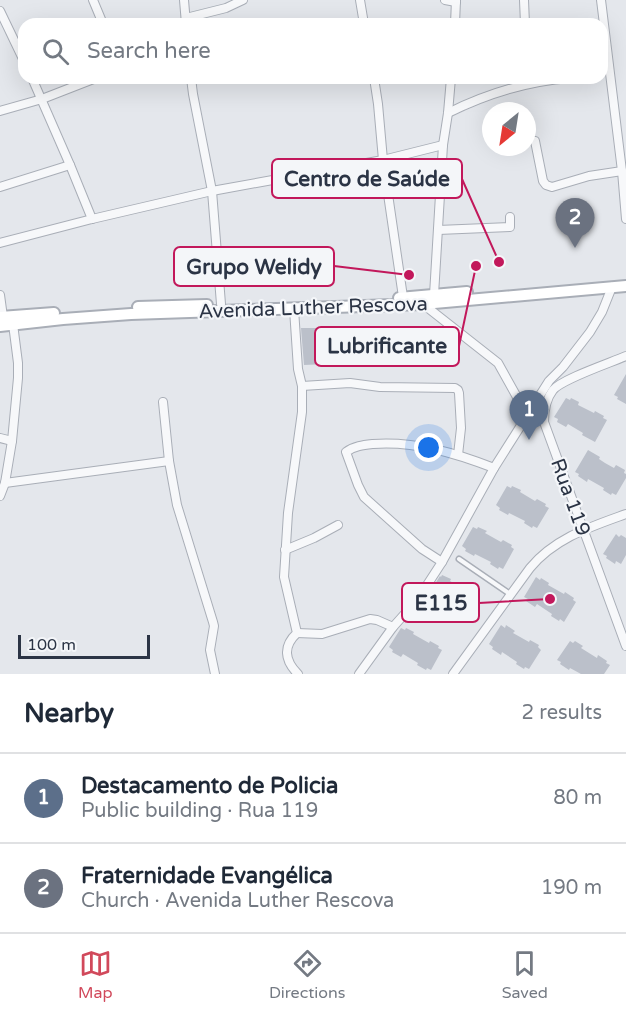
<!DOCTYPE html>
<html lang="en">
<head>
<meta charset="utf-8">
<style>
  body { margin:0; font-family:"Varela Round",sans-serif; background:#f6f6f7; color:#1f2937 }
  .compass { position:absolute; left:482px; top:102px; width:54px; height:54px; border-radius:50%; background:#fff; box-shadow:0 6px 24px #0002; rotate:210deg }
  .scale { position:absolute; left:18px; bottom:15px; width:132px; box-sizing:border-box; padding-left:6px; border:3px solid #2b3445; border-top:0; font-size:16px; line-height:21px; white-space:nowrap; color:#2b3445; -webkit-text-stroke:4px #f4f6f9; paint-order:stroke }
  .you { position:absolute; left:429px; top:448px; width:21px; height:21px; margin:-15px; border:4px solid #fff; border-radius:50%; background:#1a73e8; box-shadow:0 0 0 9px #1a73e833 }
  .badge { display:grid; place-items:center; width:39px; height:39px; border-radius:50%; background:#d1495b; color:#fff; font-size:20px; font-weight:700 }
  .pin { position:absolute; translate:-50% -50px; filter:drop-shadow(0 2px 3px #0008) }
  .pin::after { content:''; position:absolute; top:32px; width:21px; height:18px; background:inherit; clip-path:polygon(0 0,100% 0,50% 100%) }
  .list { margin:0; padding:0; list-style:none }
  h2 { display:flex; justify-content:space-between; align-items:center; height:78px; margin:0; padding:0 24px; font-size:26px }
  h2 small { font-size:20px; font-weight:400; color:#747a83 }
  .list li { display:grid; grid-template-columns:39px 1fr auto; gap:18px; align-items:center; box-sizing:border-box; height:90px; padding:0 24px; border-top:2px solid #e0e1e3 }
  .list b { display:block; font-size:22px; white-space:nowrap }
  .list p { margin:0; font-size:20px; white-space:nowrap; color:#747a83 }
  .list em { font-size:20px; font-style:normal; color:#747a83 }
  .icon { flex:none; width:33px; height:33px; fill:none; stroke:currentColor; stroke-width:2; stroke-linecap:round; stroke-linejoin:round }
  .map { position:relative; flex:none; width:626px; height:674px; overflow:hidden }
  .search { position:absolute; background:#fff; box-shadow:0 6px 24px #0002; left:18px; right:18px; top:18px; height:66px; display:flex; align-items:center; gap:15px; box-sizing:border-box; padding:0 21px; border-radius:18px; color:#747a83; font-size:22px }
  .sheet { height:258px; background:#fff }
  nav { display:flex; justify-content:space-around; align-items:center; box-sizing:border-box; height:84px; border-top:2px solid #e0e1e3; background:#fff; font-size:16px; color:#747a83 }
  nav a { display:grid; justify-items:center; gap:3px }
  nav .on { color:#d1495b }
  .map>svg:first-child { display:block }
</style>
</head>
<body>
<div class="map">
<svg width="626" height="674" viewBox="0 0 626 674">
  <rect width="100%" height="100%" fill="#e4e7ec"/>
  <g fill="#bbc0ca">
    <polygon points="301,328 323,328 327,364 304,365"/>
    <polygon points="626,374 626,404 617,399 618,397 614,395"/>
    <polygon points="566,398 570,400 571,398 579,402 578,405 594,413 595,411 604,416 603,418 607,420 595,442 582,435 583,433 568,424 566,427 557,422 558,419 554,417"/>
    <polygon points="588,450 600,457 599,459 605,463 614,468 616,465 625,470 624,473 626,474 626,478 616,495 612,493 611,495 603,490 604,488 588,479 587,482 578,476 579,474 575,472"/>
    <polygon points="507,486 511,488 512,486 521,490 520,492 535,501 537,499 546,504 545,506 549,508 537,528 533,526 532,528 524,523 525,521 509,513 508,515 499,510 500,508 496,505"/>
    <polygon points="473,527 477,529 478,527 487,531 485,533 501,542 503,540 512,545 511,547 514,549 503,569 499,567 498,569 490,564 491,562 475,554 474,556 465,551 466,549 462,546"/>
    <polygon points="616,534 619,537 621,535 626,538 626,555 621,564 616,561 615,564 606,558 607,556 603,554"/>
    <polygon points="442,575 451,579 450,581 465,590 467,588 476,593 475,595 478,597 467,617 463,615 462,617 454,612 455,610 439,601 438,604 429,599 430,597 428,595 440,576 441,577"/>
    <polygon points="536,577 540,580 541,578 549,583 548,585 564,594 565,592 574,598 573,600 576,602 564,622 560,619 559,621 551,616 552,614 537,604 535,607 526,601 528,599 524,597"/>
    <polygon points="501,625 505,628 506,625 515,631 513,633 529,642 530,640 539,645 538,647 541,650 529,669 525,667 524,669 516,664 517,662 502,652 501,655 492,649 493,647 489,644"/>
    <polygon points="401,628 405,630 406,628 414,632 413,634 429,643 430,641 439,646 438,648 442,650 431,670 427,668 426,670 417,665 418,663 403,654 401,657 392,652 393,650 389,647"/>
    <polygon points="570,641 573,643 575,641 583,646 581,648 597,658 598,655 607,661 606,663 610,665 604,674 581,674 570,668 569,670 560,664 561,662 557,660"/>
  </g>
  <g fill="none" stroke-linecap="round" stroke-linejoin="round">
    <defs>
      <polyline id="lane" points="459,559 510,594"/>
      <g id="street">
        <polyline points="93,0 103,24"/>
        <polyline points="184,0 186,24"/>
        <polyline points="360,0 364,24"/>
        <polyline points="445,0 456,2"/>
        <polyline points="524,0 525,24"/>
        <polyline points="601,0 622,171 626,219"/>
        <polyline points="0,11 24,61"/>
        <polyline points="186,18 226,8 243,0"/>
        <polyline points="455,24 456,0"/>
        <polyline points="32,78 70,165 92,219"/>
        <polyline points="191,78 193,94 212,191 221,304"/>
        <polyline points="374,78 378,104 383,160 403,297"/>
        <polyline points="0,111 42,99 96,78"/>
        <path d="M448 113C486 94 529 81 571 78"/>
        <polyline points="535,141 543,181 546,185 552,187 589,176 622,171"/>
        <polyline points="0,187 70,165"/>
        <polyline points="438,230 510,227 510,217"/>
        <polyline points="0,243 92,219 212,191 383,160 443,145"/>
        <polyline points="0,295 3,317"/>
        <polyline points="434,295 443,145 448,113 451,78"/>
        <polyline points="423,304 498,363 527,415"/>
        <path d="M294 309 298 369 302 386V412L288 513 284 577 297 633C283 646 284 660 298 674"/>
        <path d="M626 356C610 363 562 379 553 390 546 399 544 411 544 422L626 646"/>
        <polyline points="302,386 350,383 380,387 455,388 458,390 459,393 461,428 458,455"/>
        <polyline points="163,402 169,461 177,505 213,622 214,626 210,650 215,674"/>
        <polyline points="0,438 12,441"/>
        <polyline points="5,483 169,461"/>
        <polyline points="0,496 5,483 12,441 18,378 18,363 13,324"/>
        <polyline points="285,550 314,538 338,525"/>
        <path d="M442 562 422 549 364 497 358 485 346 452C354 446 364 445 373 444 416 441 455 453 494 468"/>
        <polyline points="297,633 322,634 370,619 377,620 393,627"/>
        <polyline points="359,674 393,627 418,599 442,562 494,468 525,419 549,381 563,367 590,332 602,312 612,287"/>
        <path d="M453 674 530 568C555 538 590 527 626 514"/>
      </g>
      <g id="secondary">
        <polyline points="399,298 467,292"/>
        <polyline points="138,307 207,305"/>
        <polyline points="0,317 54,313"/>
        <polyline points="0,326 63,319 131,314 423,304 626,286"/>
      </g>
    </defs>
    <use href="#lane" stroke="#a9aeb7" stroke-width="7"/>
    <use href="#street" stroke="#a9aeb7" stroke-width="10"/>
    <use href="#secondary" stroke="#a9aeb7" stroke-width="14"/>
    <use href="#lane" stroke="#f7f8fa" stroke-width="4"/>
    <use href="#street" stroke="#f7f8fa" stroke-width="8"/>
    <use href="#secondary" stroke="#fff" stroke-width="10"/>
  </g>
  <g text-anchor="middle" stroke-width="4.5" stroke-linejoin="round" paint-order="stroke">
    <g font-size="20" fill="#2b3445" stroke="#f4f6f9">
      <text transform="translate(313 307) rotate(-2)" y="7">Avenida Luther Rescova</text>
      <text transform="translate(571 497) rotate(70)" y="7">Rua 119</text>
    </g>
  </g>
  <path fill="none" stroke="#c2185b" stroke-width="2" d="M499 262L462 179M409 275L334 266M476 266L459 346M550 599L479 603"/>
  <g fill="#c2185b" stroke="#f4f6f9" stroke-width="2">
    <circle cx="499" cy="262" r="6"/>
    <circle cx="409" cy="275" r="6"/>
    <circle cx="476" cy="266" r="6"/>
    <circle cx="550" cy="599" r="6"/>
  </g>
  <g fill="#f4f6f9" stroke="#c2185b" stroke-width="2">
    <rect x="272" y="159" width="190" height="39" rx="6"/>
    <rect x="174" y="247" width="160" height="39" rx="6"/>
    <rect x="315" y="327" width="144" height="39" rx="6"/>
    <rect x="402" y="583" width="77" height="39" rx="6"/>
  </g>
  <g font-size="21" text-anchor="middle" font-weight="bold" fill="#2b3445">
    <text x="367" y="186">Centro de Saúde</text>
    <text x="254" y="274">Grupo Welidy</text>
    <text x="387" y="353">Lubrificante</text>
    <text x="441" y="610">E115</text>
  </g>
</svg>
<svg class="compass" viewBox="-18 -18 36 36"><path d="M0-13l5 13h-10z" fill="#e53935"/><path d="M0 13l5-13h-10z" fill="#747a83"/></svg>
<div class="scale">100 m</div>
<div class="you"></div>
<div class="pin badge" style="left:529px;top:440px;background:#5c6f8a">1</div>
<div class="pin badge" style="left:575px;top:248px;background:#6b7280">2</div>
<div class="search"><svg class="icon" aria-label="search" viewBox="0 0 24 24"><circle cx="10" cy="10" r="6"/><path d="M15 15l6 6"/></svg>Search here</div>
</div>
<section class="sheet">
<h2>Nearby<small>2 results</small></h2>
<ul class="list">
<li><span class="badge" style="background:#5c6f8a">1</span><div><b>Destacamento de Policia</b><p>Public building · Rua 119</p></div><em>80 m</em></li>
<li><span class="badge" style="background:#6b7280">2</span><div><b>Fraternidade Evangélica</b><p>Church · Avenida Luther Rescova</p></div><em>190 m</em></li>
</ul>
</section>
<nav>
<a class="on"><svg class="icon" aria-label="map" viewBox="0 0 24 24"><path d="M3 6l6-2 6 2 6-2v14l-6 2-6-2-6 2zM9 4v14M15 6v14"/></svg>Map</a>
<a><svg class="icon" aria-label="directions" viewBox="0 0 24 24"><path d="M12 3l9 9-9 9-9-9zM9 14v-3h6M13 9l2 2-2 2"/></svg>Directions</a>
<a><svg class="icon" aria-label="saved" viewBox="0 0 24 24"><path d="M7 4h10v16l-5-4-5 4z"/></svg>Saved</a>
</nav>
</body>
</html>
